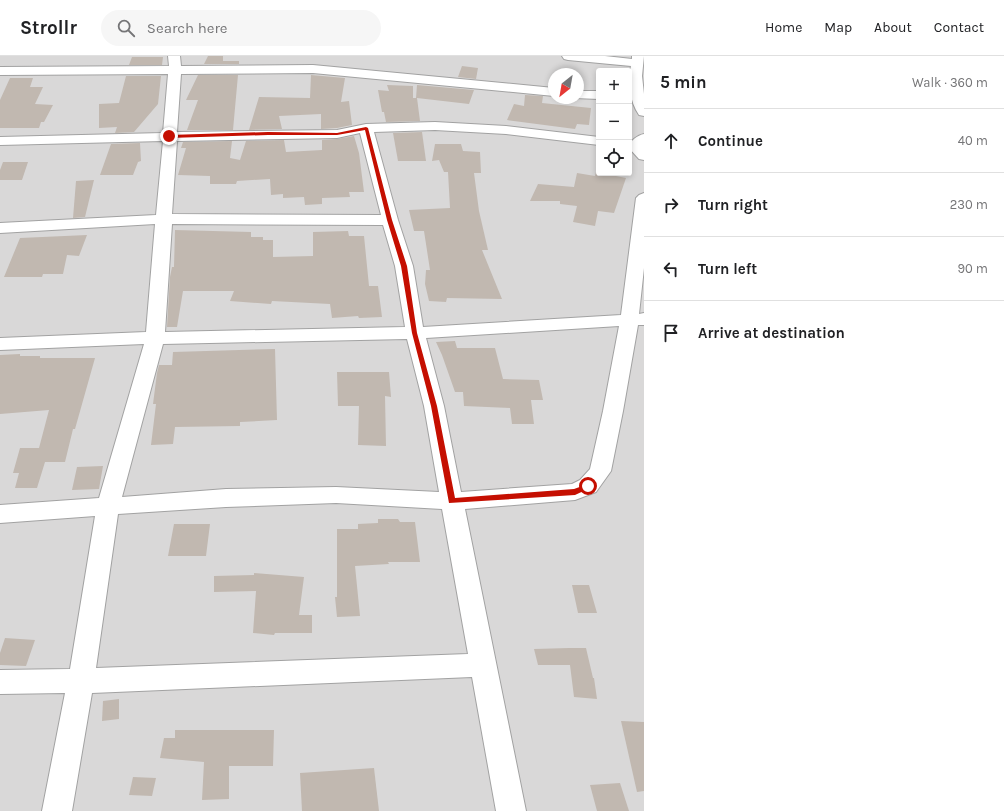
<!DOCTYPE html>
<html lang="en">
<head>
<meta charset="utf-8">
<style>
  body { margin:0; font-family:Karla,sans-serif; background:#f6f6f6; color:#202124 }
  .controls { position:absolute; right:12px; top:12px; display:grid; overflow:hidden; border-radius:4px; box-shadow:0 2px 6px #0003 }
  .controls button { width:36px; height:36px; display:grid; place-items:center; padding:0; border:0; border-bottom:1px solid #e0e0e0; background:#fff; color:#202124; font:20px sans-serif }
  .compass { position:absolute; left:548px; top:12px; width:36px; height:36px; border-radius:50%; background:#fff; box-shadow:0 2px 6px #0003; rotate:211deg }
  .stop { position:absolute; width:12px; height:12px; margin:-9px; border:3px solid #c50f01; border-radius:50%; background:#fff }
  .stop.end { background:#c50f01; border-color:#fff; box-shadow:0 1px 4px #0008 }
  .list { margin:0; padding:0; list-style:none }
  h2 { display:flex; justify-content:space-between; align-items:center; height:52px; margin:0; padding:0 16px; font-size:17px }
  h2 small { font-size:13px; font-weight:400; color:#757577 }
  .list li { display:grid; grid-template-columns:26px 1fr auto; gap:12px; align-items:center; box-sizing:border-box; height:64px; padding:0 16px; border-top:1px solid #e0e0e0 }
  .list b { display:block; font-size:15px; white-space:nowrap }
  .list em { font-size:13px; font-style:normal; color:#757577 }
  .icon { flex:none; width:22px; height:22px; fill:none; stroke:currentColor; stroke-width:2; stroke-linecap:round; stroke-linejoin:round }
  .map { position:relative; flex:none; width:644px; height:755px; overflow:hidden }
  header { display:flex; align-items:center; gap:24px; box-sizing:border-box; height:56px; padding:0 20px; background:#fff; border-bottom:1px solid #e0e0e0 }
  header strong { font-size:19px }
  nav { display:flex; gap:22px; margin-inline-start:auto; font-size:14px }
  .search { width:280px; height:36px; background:#f6f6f6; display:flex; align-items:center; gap:10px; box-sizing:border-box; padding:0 14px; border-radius:22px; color:#757577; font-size:15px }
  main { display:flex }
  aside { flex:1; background:#fff }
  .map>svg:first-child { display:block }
</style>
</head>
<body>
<header>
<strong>Strollr</strong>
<div class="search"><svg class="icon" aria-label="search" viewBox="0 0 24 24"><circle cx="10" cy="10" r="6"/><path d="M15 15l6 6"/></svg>Search here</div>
<nav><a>Home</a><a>Map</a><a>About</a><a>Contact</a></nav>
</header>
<main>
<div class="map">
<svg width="644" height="755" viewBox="0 0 644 755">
  <rect width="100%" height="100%" fill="#ede9e0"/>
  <path fill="#d9d8d8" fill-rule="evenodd" d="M0 0H644V755H0ZM599 15H629V117H599ZM554 18H578V42H554Z"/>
  <g fill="#c1b8b0">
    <polygon points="208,0 223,0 223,5 239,5 239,8 204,8"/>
    <polygon points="132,1 163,1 162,9 129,9"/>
    <polygon points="462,10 478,12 476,23 458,21"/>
    <polygon points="198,19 238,19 233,74 187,74 198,44 186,44"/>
    <polygon points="311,19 345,22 341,46 349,45 352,69 337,72 321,73 321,58 279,60 282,73 249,74 259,41 310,42"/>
    <polygon points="126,20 161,20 158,48 134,76 115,77 117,71 99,72 99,48 119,47"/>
    <polygon points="10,22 33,22 30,31 43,31 35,48 53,49 44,66 41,66 39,72 0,72 0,44"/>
    <polygon points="387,29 413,30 413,42 416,42 417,29 474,34 469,48 417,42 420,65 386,66 384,56 382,56 378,34 389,35"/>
    <polygon points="525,39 543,40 542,47 591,52 589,69 577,68 575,73 507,64 514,48 524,50"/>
    <polygon points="422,76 426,105 398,105 393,77"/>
    <polygon points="354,80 359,97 364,136 349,136 350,141 322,142 322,148 305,149 304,141 283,142 283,138 271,139 270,123 237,125 236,128 210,128 210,120 178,119 186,92 181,92 183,86 232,85 230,102 240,104 246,85 284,84 286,96 322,94 322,84 337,83"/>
    <polygon points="140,87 141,105 138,106 133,119 100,119 111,88"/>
    <polygon points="435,88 461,88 463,95 480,96 481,117 474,117 479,155 488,194 482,194 502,243 447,242 446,246 429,245 425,228 426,214 430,214 424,175 414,175 409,154 450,152 448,116 444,116 439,104 432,105"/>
    <polygon points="3,106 28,106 22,124 0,124 0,114"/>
    <polygon points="596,116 626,122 614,157 598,155 595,170 573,166 577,150 560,148 560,145 530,145 538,128 574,131 577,117 595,120"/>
    <polygon points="94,124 85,161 73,162 76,125"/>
    <polygon points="175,174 251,176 251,181 263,181 263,184 273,184 273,201 313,200 313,176 348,175 349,180 364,180 369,230 378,230 382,261 359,262 358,260 332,262 330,248 272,245 271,248 230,245 234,235 183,235 177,271 167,271 170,221 172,211 174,211"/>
    <polygon points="87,179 79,200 67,199 63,218 43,218 42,221 4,221 20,182"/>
    <polygon points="455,285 457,292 495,292 503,323 539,324 543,344 531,344 534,368 512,368 510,352 464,350 463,336 455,336 442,299 436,286"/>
    <polygon points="275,293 277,364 240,366 240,370 175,371 173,388 151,389 156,348 153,348 157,317 159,309 172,309 173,296"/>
    <polygon points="20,298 20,300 40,300 40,302 95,302 75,373 73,373 65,406 45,406 37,432 15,432 19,417 13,417 20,392 39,392 49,354 0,358 0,299"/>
    <polygon points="337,316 389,316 391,341 385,340 386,390 358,389 359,350 338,350"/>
    <polygon points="103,410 99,433 72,434 77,411"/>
    <polygon points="378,463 398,463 400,466 415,466 420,506 388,506 389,508 355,510 360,560 337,561 335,541 337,541 337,473 358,473 358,468 378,467"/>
    <polygon points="174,468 210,468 206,500 168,500"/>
    <polygon points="254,517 304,521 299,559 312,559 312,577 275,577 274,579 253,577 256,535 214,536 214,520 254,519"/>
    <polygon points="572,529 589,529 597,557 578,557"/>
    <polygon points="5,582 35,584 26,610 0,609 0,597"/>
    <polygon points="569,592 586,592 593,622 594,622 597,643 574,641 570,609 538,609 534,593"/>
    <polygon points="119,643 119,663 102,665 103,645"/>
    <polygon points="621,665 644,666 644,735 637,736"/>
    <polygon points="175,674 274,674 273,710 229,710 229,743 202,744 204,706 160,702 164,682 175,682"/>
    <polygon points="374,712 379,755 302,755 300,717"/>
    <polygon points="133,721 156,722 152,740 129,739"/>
    <polygon points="620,727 629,755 597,755 590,729"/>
  </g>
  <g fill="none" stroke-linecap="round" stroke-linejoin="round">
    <defs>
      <g id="minor">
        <path d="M168 0H180L181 10 313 9 554 32V40L313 17 181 18 177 76 337 74 366 68 435 66 506 70 599 81V89L506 78 435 74 374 76 398 164 413 210 423 271 621 259 636 142 639 139 644 137V212L639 258 644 257V269H638L623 355 611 415 596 436 575 444 465 453 526 755H496L472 621 92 637 72 755H42L65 637 0 638V614L70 613 95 460 0 467V449L99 442 144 288 0 294V282L146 276 155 168 0 177V167L156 159 163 85 0 89V81L163 77 168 18 0 19V11L169 10ZM360 77 381 159 172 158 177 85 337 82ZM172 168 383 169 395 210 405 271 165 276ZM619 270 603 355 590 413 580 424 572 428 461 436 444 350 426 282ZM407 283 424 350 439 436 336 431 226 433 122 441 163 288ZM336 447 442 453 468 598 96 612 118 458 226 451Z"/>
        <path d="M562 0H605L632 3V0H644L642 20 644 38V60L639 59C630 46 627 25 631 10L568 4 564 3Z"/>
        <polygon points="578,35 599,35 599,43 574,42 578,42"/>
        <path d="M644 78V104L639 103 629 92C629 85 638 79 644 78Z"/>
      </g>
    </defs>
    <use href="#minor" stroke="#a2a2a2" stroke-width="2"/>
    <use href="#minor" fill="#fff" fill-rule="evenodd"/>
  </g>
  <polygon fill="#c50f01" points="366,71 368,72 392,164 407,210 417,277 437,350 455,442 574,433 588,428 591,430 590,432 575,439 449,447 431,350 412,277 401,210 387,164 365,74 337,79 268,79 169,82 167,80 169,79 268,76 337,77"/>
</svg>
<div class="controls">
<button>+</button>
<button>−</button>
<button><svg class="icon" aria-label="locate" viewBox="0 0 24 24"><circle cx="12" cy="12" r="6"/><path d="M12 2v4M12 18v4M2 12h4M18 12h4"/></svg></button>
</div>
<svg class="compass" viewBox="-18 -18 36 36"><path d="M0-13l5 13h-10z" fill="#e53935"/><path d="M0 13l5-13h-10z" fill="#757577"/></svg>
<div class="stop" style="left:588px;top:430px"></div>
<div class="stop end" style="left:169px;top:80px"></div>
</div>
<aside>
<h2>5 min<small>Walk · 360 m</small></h2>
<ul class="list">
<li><svg class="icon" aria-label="ahead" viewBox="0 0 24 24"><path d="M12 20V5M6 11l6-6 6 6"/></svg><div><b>Continue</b></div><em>40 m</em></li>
<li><svg class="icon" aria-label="right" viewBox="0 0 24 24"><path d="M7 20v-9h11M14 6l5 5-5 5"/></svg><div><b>Turn right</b></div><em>230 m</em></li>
<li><svg class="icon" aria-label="left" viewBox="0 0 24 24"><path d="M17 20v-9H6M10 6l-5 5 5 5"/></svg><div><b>Turn left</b></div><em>90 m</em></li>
<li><svg class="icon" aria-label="arrive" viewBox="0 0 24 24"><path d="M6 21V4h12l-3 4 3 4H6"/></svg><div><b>Arrive at destination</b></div></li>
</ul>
</aside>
</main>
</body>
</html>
